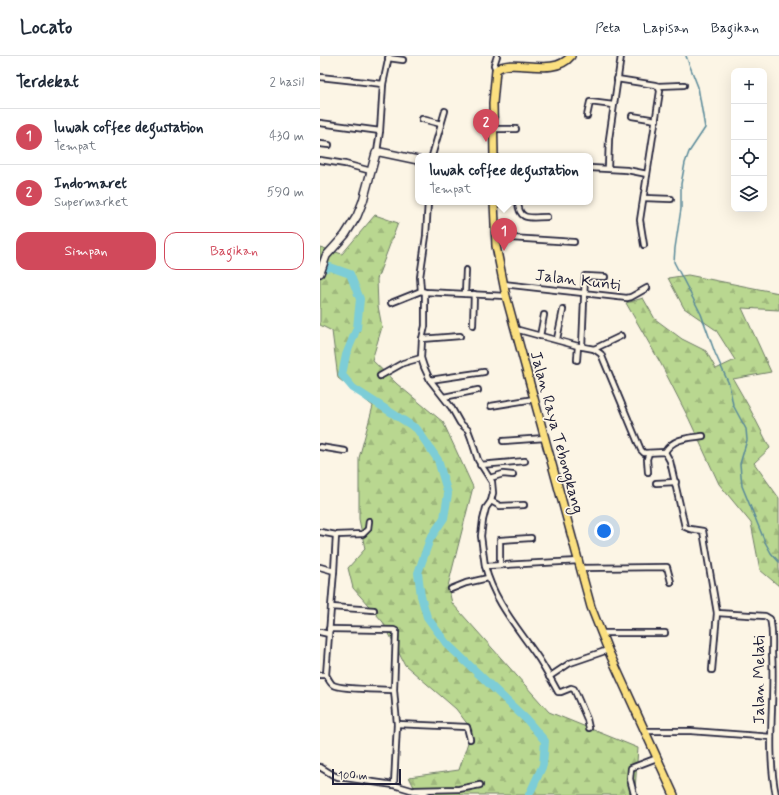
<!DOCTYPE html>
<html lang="id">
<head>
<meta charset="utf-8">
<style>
  body { margin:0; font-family:Mynerve,sans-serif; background:#f2f2f3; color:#1f2937 }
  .controls { position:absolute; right:12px; top:12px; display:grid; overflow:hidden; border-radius:8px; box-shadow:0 4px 16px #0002 }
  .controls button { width:36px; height:36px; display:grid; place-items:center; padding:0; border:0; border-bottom:1px solid #e0e1e3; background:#fff; color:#1f2937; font:20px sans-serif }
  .scale { position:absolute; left:12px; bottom:10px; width:69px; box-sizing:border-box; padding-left:4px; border:2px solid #22223b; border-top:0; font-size:11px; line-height:14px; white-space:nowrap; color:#22223b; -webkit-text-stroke:3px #fcf5e5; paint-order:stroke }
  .you { position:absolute; left:284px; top:475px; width:14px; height:14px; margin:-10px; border:3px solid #fff; border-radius:50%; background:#1a73e8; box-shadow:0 0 0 6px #1a73e833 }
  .badge { display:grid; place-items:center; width:26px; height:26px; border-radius:50%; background:#d1495b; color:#fff; font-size:13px; font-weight:700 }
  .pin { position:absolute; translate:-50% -33px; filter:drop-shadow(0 1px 2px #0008) }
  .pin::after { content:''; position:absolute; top:21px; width:14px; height:12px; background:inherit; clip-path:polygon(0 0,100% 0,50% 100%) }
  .popup { position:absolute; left:95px; top:97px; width:178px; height:52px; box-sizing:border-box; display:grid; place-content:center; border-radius:8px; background:#fff; filter:drop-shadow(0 1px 3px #0005); font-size:13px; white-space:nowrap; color:#747a83 }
  .popup b { font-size:15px; color:#1f2937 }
  .popup::after { content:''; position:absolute; left:50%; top:100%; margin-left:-8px; border:8px solid transparent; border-top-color:#fff }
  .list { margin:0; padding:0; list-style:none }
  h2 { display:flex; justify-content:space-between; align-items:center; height:52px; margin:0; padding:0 16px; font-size:17px }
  h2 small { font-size:13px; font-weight:400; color:#747a83 }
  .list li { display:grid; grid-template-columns:26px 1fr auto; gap:12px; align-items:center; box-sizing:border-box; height:56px; padding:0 16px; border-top:1px solid #e0e1e3 }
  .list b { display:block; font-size:15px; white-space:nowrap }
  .list p { margin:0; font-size:13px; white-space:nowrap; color:#747a83 }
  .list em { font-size:13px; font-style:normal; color:#747a83 }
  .actions { display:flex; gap:8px; padding:12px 16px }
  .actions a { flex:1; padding:9px 0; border:1px solid #d1495b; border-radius:12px; text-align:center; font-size:14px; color:#d1495b }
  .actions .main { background:#d1495b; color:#fff }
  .icon { flex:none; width:22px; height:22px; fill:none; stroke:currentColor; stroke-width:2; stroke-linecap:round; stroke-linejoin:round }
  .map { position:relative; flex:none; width:459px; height:739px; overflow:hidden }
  header { display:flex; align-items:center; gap:24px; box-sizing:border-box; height:56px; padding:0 20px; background:#fff; border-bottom:1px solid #e0e1e3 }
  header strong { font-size:19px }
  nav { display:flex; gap:22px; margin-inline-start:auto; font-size:14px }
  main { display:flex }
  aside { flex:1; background:#fff }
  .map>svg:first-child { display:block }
</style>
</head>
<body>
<header>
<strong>Locato</strong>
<nav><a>Peta</a><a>Lapisan</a><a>Bagikan</a></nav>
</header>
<main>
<aside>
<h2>Terdekat<small>2 hasil</small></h2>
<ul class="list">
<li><span class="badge">1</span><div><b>luwak coffee degustation</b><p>Tempat</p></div><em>430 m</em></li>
<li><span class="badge">2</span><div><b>Indomaret</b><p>Supermarket</p></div><em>590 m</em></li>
</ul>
<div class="actions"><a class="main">Simpan</a><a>Bagikan</a></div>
</aside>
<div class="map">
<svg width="459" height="739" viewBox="0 0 459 739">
  <defs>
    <pattern id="forest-firs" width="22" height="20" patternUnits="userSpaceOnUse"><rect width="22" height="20" fill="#b9d790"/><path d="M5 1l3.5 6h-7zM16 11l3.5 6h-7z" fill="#9fb87d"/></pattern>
  </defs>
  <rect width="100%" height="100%" fill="#fcf5e5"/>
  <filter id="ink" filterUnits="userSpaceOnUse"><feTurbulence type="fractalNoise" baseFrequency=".025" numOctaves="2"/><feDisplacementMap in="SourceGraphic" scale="8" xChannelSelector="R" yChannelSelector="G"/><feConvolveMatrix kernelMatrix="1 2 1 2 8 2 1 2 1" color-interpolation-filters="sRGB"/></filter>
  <g filter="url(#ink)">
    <g fill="url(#forest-firs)" stroke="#6e7c66">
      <polygon points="55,159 78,167 57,223 58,250 62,271 52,304 77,328 123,366 153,431 128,530 132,547 229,656 318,692 315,734 309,739 98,739 89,721 139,714 152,674 136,653 85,609 63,566 33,532 28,512 45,493 39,463 39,402 53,350 18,322 12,275 0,269 0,191 22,198"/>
      <polygon points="368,219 459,237 459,254 422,252 451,316 413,323 429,351 450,392 434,407 459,442 459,530 440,514 431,467 399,428 369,363 341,308 306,247 323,242 335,263 362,283 386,295 396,313 415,304 396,274 364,252 348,222"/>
    </g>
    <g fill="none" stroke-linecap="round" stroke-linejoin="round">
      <polyline stroke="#598999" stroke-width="1.5" points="366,0 378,31 385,72 369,96 365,107 361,128 361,153 355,192 354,206 381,258 395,297 409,328 413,349 426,373 427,384 420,408 422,430 445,486 451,497 459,506"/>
      <polyline stroke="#7dcdd7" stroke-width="8" points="0,213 10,211 30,218 40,243 37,272 26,299 22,319 33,332 97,373 118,404 128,438 124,462 110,483 98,517 101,540 107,561 126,587 207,664 225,685 223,709 209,739"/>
      <defs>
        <g id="street">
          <polyline points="68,2 83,4"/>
          <polyline points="176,14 174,9 177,0"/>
          <polyline points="0,21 63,28"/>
          <polyline points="297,23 335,29 338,30 340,35 320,164 324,189"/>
          <polyline points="338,30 364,29"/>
          <polyline points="267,60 270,46 293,49"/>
          <polyline points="312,60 336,64"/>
          <polyline points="102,63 121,68"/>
          <polyline points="0,67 60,75"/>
          <polyline points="174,73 196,73"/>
          <polyline points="0,88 9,89"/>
          <polyline points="57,96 60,75 63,28 69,0"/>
          <polyline points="112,100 125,55"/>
          <polyline points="0,104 25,108 51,115"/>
          <polyline points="270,112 307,114 327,118"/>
          <polyline points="288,112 289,83 301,0"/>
          <polyline points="324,142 351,143"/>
          <path d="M198 146C199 166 211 161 227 161"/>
          <polyline points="175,181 254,186"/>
          <polyline points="183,228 307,242 311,241 327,232"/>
          <polyline points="101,235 100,221 106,180 108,146"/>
          <polyline points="105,236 105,270 102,283 101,302 104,311 110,324 131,351 140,367 148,374 151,382 158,404 172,426 173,437 171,445 166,452 163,464 161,480 165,510 259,505"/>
          <polyline points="145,238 146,214"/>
          <polyline points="71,247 101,235 105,236 186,240"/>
          <polyline points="153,269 154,238"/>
          <path d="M195 273 258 290 274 293 281 298 321 394 324 397 345 396 350 405 365 471 370 473 383 475 397 557 445 560 450 563C453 573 452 586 452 597 455 644 446 692 456 739"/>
          <polyline points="220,280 224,259"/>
          <polyline points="102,283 140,280"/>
          <polyline points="237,283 243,254"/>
          <polyline points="262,291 265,220 285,221"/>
          <polyline points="274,293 301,280"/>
          <polyline points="257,304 258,290"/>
          <polyline points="60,320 83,307 101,302"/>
          <polyline points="110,324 164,316"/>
          <polyline points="124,341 158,334"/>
          <polyline points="171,350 214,343"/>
          <polyline points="183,385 225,382"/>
          <polyline points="0,391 25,395"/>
          <path d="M345 396C353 382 368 382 383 380"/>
          <polyline points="160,409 205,405"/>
          <polyline points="328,416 327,403 329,397"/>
          <polyline points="170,422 183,418 193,419"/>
          <polyline points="336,427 356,426"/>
          <polyline points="171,445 180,450 204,449"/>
          <polyline points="0,476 16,479 43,478 48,473 49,465"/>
          <polyline points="180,509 180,484 211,482"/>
          <path d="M165 510C174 546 199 573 219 603 226 614 232 625 238 636H241L251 632 254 633 267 663 269 672"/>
          <path d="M0 511 14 515 11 551 6 619C8 622 10 627 13 629 22 634 62 633 74 634"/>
          <polyline points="260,512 347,511 351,526"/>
          <polyline points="14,515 16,479"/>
          <polyline points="131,533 146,527 168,522"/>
          <polyline points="11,551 54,554"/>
          <polyline points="9,573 74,574 76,575 74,634 77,668 74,729"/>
          <polyline points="0,576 9,578"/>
          <polyline points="281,577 345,577"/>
          <polyline points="392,614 397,557"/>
          <polyline points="0,619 6,619"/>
          <polyline points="229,621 250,607 288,594"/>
          <polyline points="77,668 147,671 150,683"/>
          <polyline points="325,675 371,675 451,681"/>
          <polyline points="0,711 13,719 18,721 74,729 108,739"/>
          <polyline points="95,734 139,733 160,729"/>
          <polyline points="314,738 310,723 311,712 337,702"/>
        </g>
        <polyline id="secondary" points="0,217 6,200 25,179 37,160 43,145 56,97 60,96 98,104"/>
        <g id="primary">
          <path d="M174 100 173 47 176 14C193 0 232 23 251 0"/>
          <polyline points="174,146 176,190 186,240 271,551 288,594 354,739"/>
        </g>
      </defs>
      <use href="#street" stroke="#22223b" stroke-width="8"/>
      <use href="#secondary" stroke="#22223b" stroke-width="10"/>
      <use href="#primary" stroke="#22223b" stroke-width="10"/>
      <use href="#street" stroke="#fcf5e5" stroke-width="4.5"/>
      <use href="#secondary" stroke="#fcf5e5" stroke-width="7"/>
      <use href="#primary" stroke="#fbe080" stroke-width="7"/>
    </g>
  </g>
  <g text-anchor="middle" stroke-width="3.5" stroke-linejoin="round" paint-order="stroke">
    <g font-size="16" fill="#22223b" stroke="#fcf5e5">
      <text transform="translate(258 223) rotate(7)" y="6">Jalan Kunti</text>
      <text transform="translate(238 376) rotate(75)" y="6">Jalan Raya Tebongkang</text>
      <text transform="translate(438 624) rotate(-90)" y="6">Jalan Melati</text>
    </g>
  </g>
</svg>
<div class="controls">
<button>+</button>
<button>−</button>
<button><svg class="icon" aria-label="locate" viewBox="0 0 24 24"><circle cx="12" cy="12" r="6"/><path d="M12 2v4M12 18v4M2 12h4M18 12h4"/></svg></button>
<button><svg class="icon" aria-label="layers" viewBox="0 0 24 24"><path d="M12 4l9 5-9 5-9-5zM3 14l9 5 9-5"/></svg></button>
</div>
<div class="scale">100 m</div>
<div class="you"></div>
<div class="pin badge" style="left:184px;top:195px">1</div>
<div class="popup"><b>luwak coffee degustation</b>Tempat</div>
<div class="pin badge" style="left:166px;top:86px">2</div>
</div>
</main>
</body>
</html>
